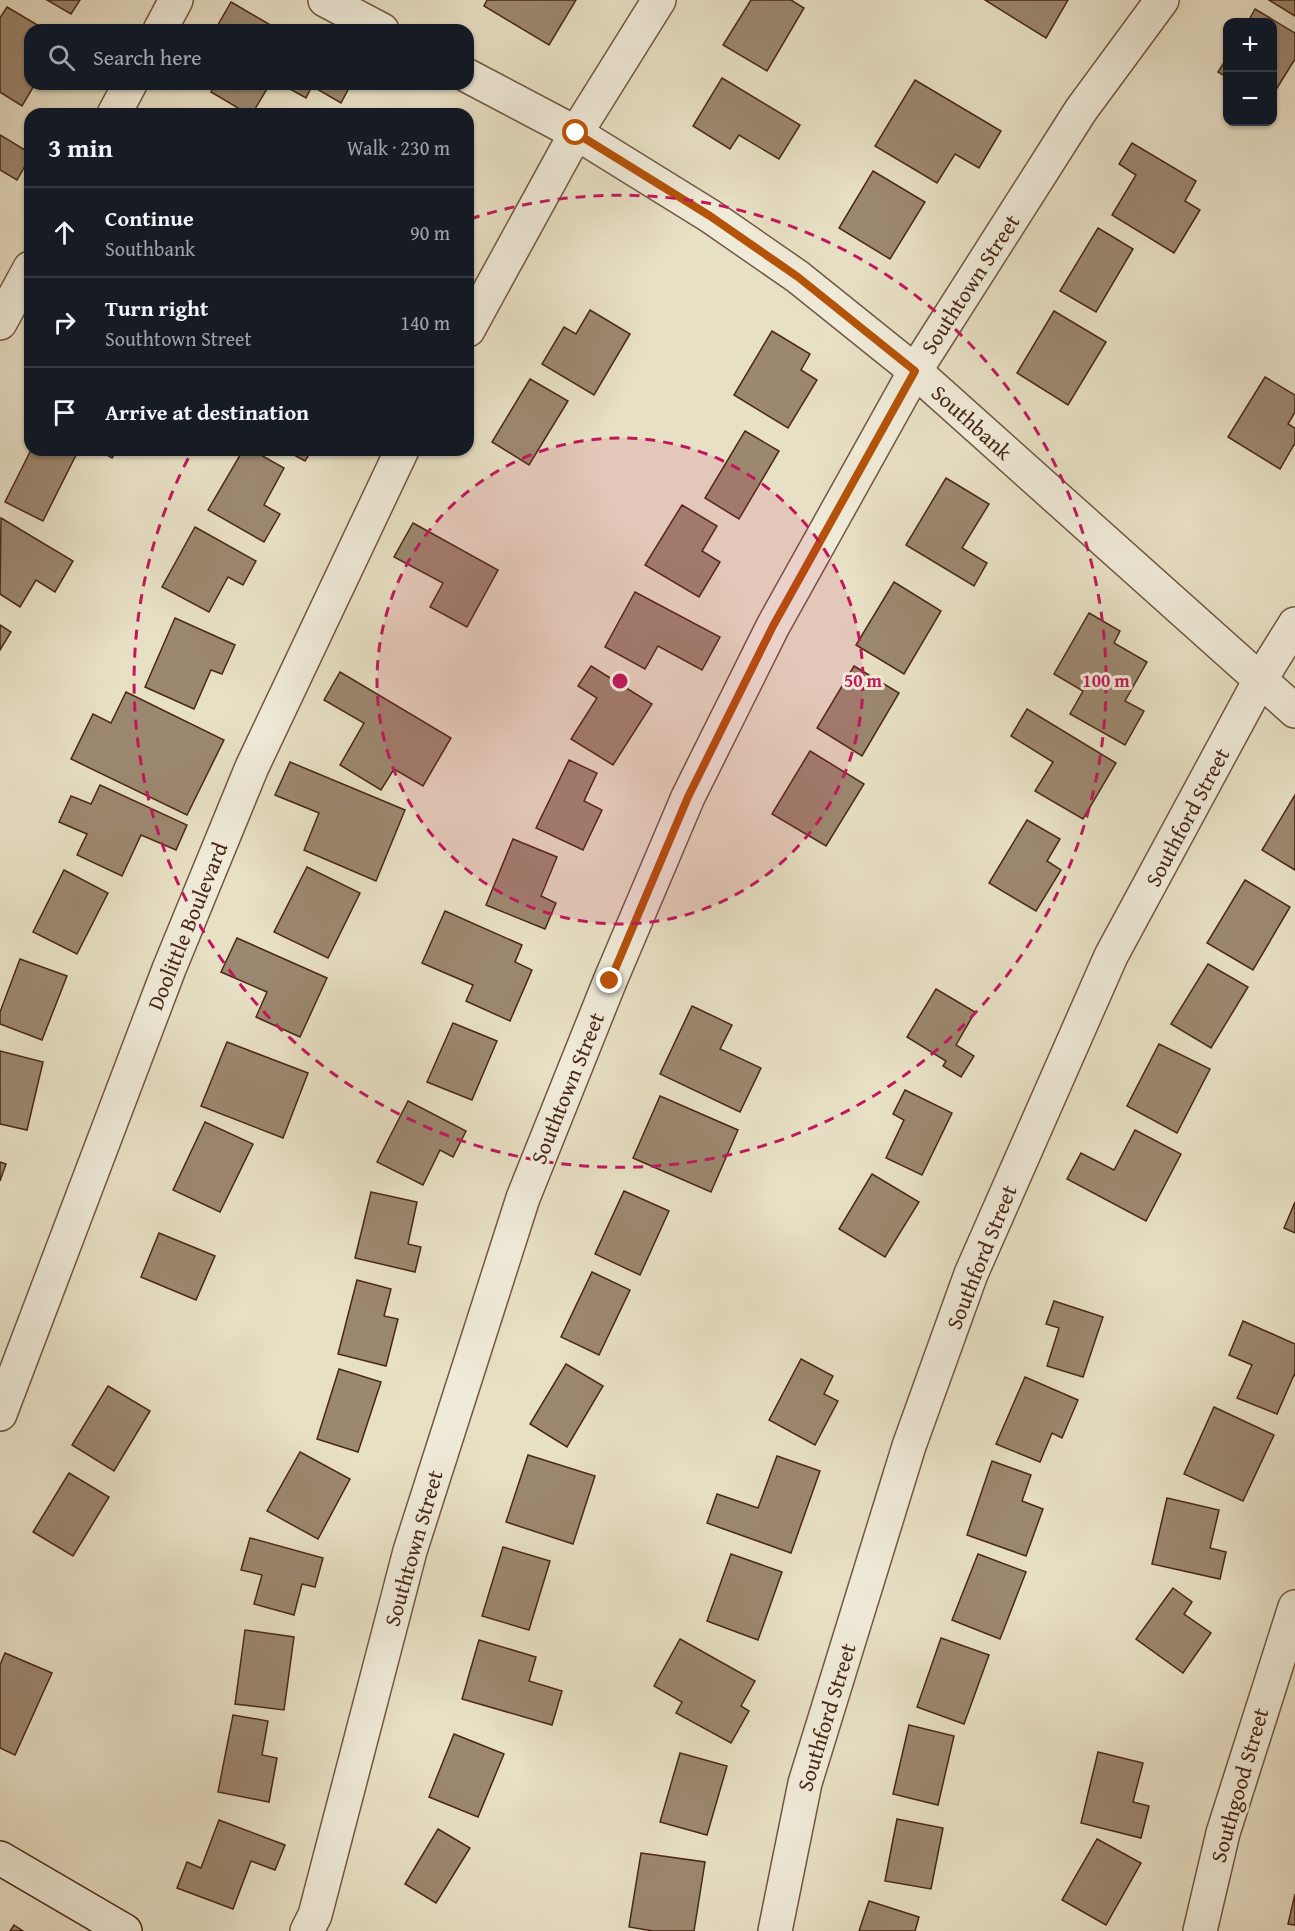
<!DOCTYPE html>
<html lang="en">
<head>
<meta charset="utf-8">
<style>
  body { margin:0; font-family:"Gentium Book Plus",serif; background:#20242c; color:#f1f3f6 }
  .controls { position:absolute; right:18px; top:18px; display:grid; overflow:hidden; border-radius:12px; box-shadow:0 2px 4px #0004 }
  .controls button { width:54px; height:54px; display:grid; place-items:center; padding:0; border:0; border-bottom:2px solid #363941; background:#171b24; color:#f1f3f6; font:30px sans-serif }
  .stop { position:absolute; width:18px; height:18px; margin:-14px; border:4px solid #b45309; border-radius:50%; background:#fff }
  .stop.end { background:#b45309; border-color:#fff; box-shadow:0 2px 6px #0008 }
  .list { margin:0; padding:0; list-style:none }
  h2 { display:flex; justify-content:space-between; align-items:center; height:78px; margin:0; padding:0 24px; font-size:26px }
  h2 small { font-size:20px; font-weight:400; color:#9ea1a6 }
  .list li { display:grid; grid-template-columns:39px 1fr auto; gap:18px; align-items:center; box-sizing:border-box; height:90px; padding:0 24px; border-top:2px solid #363941 }
  .list b { display:block; font-size:22px; white-space:nowrap }
  .list p { margin:0; font-size:20px; white-space:nowrap; color:#9ea1a6 }
  .list em { font-size:20px; font-style:normal; color:#9ea1a6 }
  .icon { flex:none; width:33px; height:33px; fill:none; stroke:currentColor; stroke-width:2; stroke-linecap:round; stroke-linejoin:round }
  .map { position:relative; flex:none; width:1295px; height:1931px; overflow:hidden }
  .search { position:absolute; background:#171b24; box-shadow:0 2px 4px #0004; left:24px; top:24px; width:450px; height:66px; display:flex; align-items:center; gap:15px; box-sizing:border-box; padding:0 21px; border-radius:18px; color:#9ea1a6; font-size:22px }
  .panel { position:absolute; background:#171b24; box-shadow:0 2px 4px #0004; left:24px; top:108px; width:450px; height:348px; border-radius:18px }
  .map>svg:first-child { display:block }
</style>
</head>
<body>
<div class="map">
<svg width="1295" height="1931" viewBox="0 0 1295 1931">
  <rect width="100%" height="100%" fill="#e8e0c5"/>
  <filter id="stains"><feTurbulence type="fractalNoise" baseFrequency=".00333" numOctaves="4"/><feColorMatrix values="0 0 0 0 .2 0 0 0 0 .09 0 0 0 0 .02 0 0 0 .5 -.17"/></filter>
  <radialGradient id="worn" r=".72"><stop offset=".6" stop-color="#630" stop-opacity="0"/><stop offset="1" stop-color="#630" stop-opacity=".3"/></radialGradient>
  <g fill="#9c8870" stroke="#4a2814" stroke-width="1.5">
    <polygon points="47,0 80,0 71,14"/>
    <polygon points="487,0 576,0 549,45 484,6"/>
    <polygon points="751,0 791,0 804,8 767,71 723,45"/>
    <polygon points="985,0 1068,0 1046,38"/>
    <polygon points="1269,0 1295,0 1295,16"/>
    <polygon points="231,2 279,30 215,30"/>
    <polygon points="7,7 46,30 30,30 30,84 35,84 22,106 0,92 0,18"/>
    <polygon points="1255,9 1295,33 1295,59 1272,96 1272,22 1248,22"/>
    <polygon points="1228,56 1228,78 1218,72"/>
    <polygon points="722,78 800,125 779,159 739,135 730,149 693,126"/>
    <polygon points="915,80 1001,131 979,168 955,154 937,183 875,146"/>
    <polygon points="215,84 270,84 252,114 248,114 211,92"/>
    <polygon points="281,84 351,84 341,103 312,86 306,98"/>
    <polygon points="0,135 30,153 30,157 17,180 0,170"/>
    <polygon points="1132,143 1196,181 1185,201 1200,210 1174,253 1112,215 1136,175 1119,164"/>
    <polygon points="873,171 925,202 890,259 839,228"/>
    <polygon points="1098,228 1133,249 1096,312 1060,291"/>
    <polygon points="590,310 630,334 594,395 542,364 564,327 576,334"/>
    <polygon points="1054,311 1106,342 1068,405 1017,373"/>
    <polygon points="772,331 810,354 801,370 817,380 788,428 734,395"/>
    <polygon points="1265,377 1295,395 1295,412 1288,424 1295,428 1295,443 1280,469 1228,437"/>
    <polygon points="530,379 568,401 529,465 492,442"/>
    <polygon points="745,431 779,451 739,519 705,498"/>
    <polygon points="31,450 66,450 76,455 43,521 5,502"/>
    <polygon points="99,450 117,450 112,458"/>
    <polygon points="243,450 252,450 284,468 264,505 280,514 264,542 208,510"/>
    <polygon points="285,450 312,450 305,461"/>
    <polygon points="946,478 989,504 962,548 987,563 974,586 906,545"/>
    <polygon points="682,505 717,526 702,551 720,562 699,597 645,565"/>
    <polygon points="1,518 73,561 55,592 36,580 20,607 0,594"/>
    <polygon points="413,523 498,570 467,627 430,607 443,583 394,557"/>
    <polygon points="195,527 256,561 243,585 228,577 209,612 162,587"/>
    <polygon points="894,582 941,611 904,674 856,645"/>
    <polygon points="635,592 720,637 702,670 658,646 645,669 605,647"/>
    <polygon points="1089,613 1120,631 1114,643 1147,662 1125,701 1144,711 1125,745 1070,714 1083,691 1054,674"/>
    <polygon points="175,618 235,645 222,674 211,670 194,709 145,687"/>
    <polygon points="0,625 11,632 0,650"/>
    <polygon points="591,666 652,704 613,765 571,739 597,698 578,686"/>
    <polygon points="854,666 899,693 862,756 817,728"/>
    <polygon points="340,672 451,738 423,786 394,769 381,790 340,765 364,723 324,700"/>
    <polygon points="126,692 224,740 187,815 71,759 93,714 111,723"/>
    <polygon points="1027,709 1116,763 1083,819 1035,791 1053,762 1011,736"/>
    <polygon points="810,751 864,784 826,846 772,814"/>
    <polygon points="569,760 597,773 584,801 602,810 583,850 536,828"/>
    <polygon points="290,762 405,810 376,881 304,850 319,813 275,795"/>
    <polygon points="100,785 187,825 176,850 141,835 122,876 77,855 87,834 59,822 71,796 91,804"/>
    <polygon points="1295,795 1295,870 1262,850"/>
    <polygon points="1027,820 1060,839 1047,861 1061,870 1036,911 989,883"/>
    <polygon points="513,839 557,857 541,896 556,903 545,929 486,905"/>
    <polygon points="307,867 360,893 328,958 274,932"/>
    <polygon points="64,870 108,893 77,954 33,932"/>
    <polygon points="1245,880 1290,907 1253,970 1207,943"/>
    <polygon points="445,911 522,945 515,962 532,970 510,1021 466,1001 473,985 422,963"/>
    <polygon points="237,938 327,978 300,1037 256,1017 267,992 221,972"/>
    <polygon points="20,959 67,976 42,1040 0,1024 0,1012"/>
    <polygon points="1208,964 1248,987 1211,1048 1171,1024"/>
    <polygon points="936,989 975,1012 956,1045 974,1056 961,1077 943,1066 946,1061 907,1037"/>
    <polygon points="692,1006 732,1025 720,1049 761,1068 740,1112 660,1074"/>
    <polygon points="453,1023 497,1041 472,1100 427,1082"/>
    <polygon points="227,1042 308,1073 283,1138 201,1106"/>
    <polygon points="1159,1044 1210,1069 1177,1133 1127,1106"/>
    <polygon points="0,1051 43,1062 27,1130 0,1124"/>
    <polygon points="905,1090 952,1113 922,1175 886,1158 904,1120 893,1114"/>
    <polygon points="660,1096 738,1130 711,1192 633,1158"/>
    <polygon points="408,1101 466,1131 453,1157 440,1150 423,1185 377,1162"/>
    <polygon points="205,1122 253,1144 220,1212 173,1190"/>
    <polygon points="1135,1130 1181,1154 1146,1221 1067,1179 1081,1153 1114,1170"/>
    <polygon points="0,1162 6,1164 0,1181"/>
    <polygon points="872,1174 919,1202 885,1257 839,1229"/>
    <polygon points="624,1191 669,1211 640,1275 595,1254"/>
    <polygon points="371,1192 417,1202 408,1244 421,1247 415,1272 355,1258"/>
    <polygon points="1295,1202 1295,1233 1284,1228"/>
    <polygon points="159,1233 215,1256 196,1300 141,1277"/>
    <polygon points="592,1272 630,1290 599,1355 561,1337"/>
    <polygon points="357,1280 391,1289 384,1316 398,1319 386,1366 338,1354"/>
    <polygon points="1054,1301 1103,1317 1083,1377 1047,1366 1059,1328 1046,1324"/>
    <polygon points="1243,1321 1295,1344 1295,1376 1294,1375 1277,1414 1237,1398 1252,1365 1229,1355"/>
    <polygon points="801,1359 833,1376 824,1394 838,1401 815,1445 769,1420"/>
    <polygon points="566,1364 603,1386 567,1447 530,1424"/>
    <polygon points="339,1369 381,1382 358,1452 317,1439"/>
    <polygon points="1025,1377 1078,1400 1062,1438 1052,1433 1040,1462 996,1444"/>
    <polygon points="108,1386 150,1411 114,1471 72,1445"/>
    <polygon points="1214,1407 1274,1435 1243,1501 1184,1474"/>
    <polygon points="300,1452 350,1479 318,1539 267,1511"/>
    <polygon points="528,1455 595,1476 573,1544 506,1522"/>
    <polygon points="777,1456 820,1471 791,1553 707,1523 717,1494 758,1508"/>
    <polygon points="992,1461 1031,1475 1022,1501 1043,1509 1026,1556 967,1535"/>
    <polygon points="69,1473 109,1497 73,1556 33,1532"/>
    <polygon points="1167,1498 1219,1510 1210,1548 1226,1552 1220,1579 1152,1564"/>
    <polygon points="250,1538 323,1558 315,1587 302,1584 294,1615 254,1604 262,1575 241,1570"/>
    <polygon points="503,1547 550,1561 529,1630 482,1616"/>
    <polygon points="731,1554 782,1572 758,1640 707,1621"/>
    <polygon points="978,1554 1026,1572 1000,1639 952,1620"/>
    <polygon points="1173,1588 1192,1602 1184,1614 1211,1633 1183,1673 1136,1639"/>
    <polygon points="245,1630 294,1637 284,1710 235,1704"/>
    <polygon points="941,1638 989,1655 964,1724 917,1707"/>
    <polygon points="680,1639 755,1681 741,1706 749,1711 731,1743 676,1713 682,1702 654,1686"/>
    <polygon points="479,1640 536,1657 529,1681 562,1691 552,1725 462,1699"/>
    <polygon points="5,1653 52,1673 15,1755 0,1748 0,1665"/>
    <polygon points="233,1715 268,1721 262,1755 277,1758 269,1802 218,1792"/>
    <polygon points="909,1725 954,1736 938,1805 893,1794"/>
    <polygon points="454,1734 504,1754 478,1817 429,1797"/>
    <polygon points="1098,1752 1143,1763 1133,1802 1149,1806 1141,1838 1081,1823"/>
    <polygon points="680,1753 727,1766 707,1835 660,1822"/>
    <polygon points="897,1819 943,1828 931,1889 885,1881"/>
    <polygon points="219,1820 285,1845 275,1870 251,1861 233,1909 177,1888 187,1862 201,1868"/>
    <polygon points="438,1829 470,1848 436,1903 405,1884"/>
    <polygon points="1097,1839 1141,1863 1106,1925 1062,1900"/>
    <polygon points="641,1853 705,1862 694,1931 653,1931 629,1927"/>
    <polygon points="1295,1894 1295,1925 1288,1924"/>
    <polygon points="869,1901 919,1917 915,1931 859,1931"/>
    <polygon points="14,1925 23,1931 10,1931"/>
  </g>
  <g fill="none" stroke-linecap="round" stroke-linejoin="round">
    <defs>
      <g id="street">
        <polyline points="325,0 382,30"/>
        <polyline points="160,30 176,0"/>
        <polyline points="468,76 576,133 710,216 798,277 915,371 1295,711"/>
        <polyline points="114,114 130,84"/>
        <polyline points="0,323 30,268"/>
        <polyline points="468,330 576,133 659,0"/>
        <polyline points="0,1414 169,969 252,767 402,450"/>
        <polyline points="307,1931 315,1915 410,1551 523,1198 610,981 688,797 773,626 915,371 1081,110 1162,0"/>
        <polyline points="775,1931 805,1783 909,1446 971,1274 1111,956 1260,680 1295,624"/>
        <polyline points="1200,1931 1223,1833 1295,1607"/>
      </g>
      <polyline id="secondary" points="0,1858 125,1931"/>
    </defs>
    <use href="#street" stroke="#725640" stroke-width="36"/>
    <use href="#secondary" stroke="#4a2814" stroke-width="36"/>
    <use href="#street" stroke="#f0ebd9" stroke-width="33"/>
    <use href="#secondary" stroke="#f0ebd9" stroke-width="33"/>
  </g>
  <g fill="none" stroke-linecap="round" stroke-linejoin="round">
    <polyline stroke="#b45309" stroke-width="8" points="576,133 710,216 798,277 915,371 773,626 688,797 610,981"/>
  </g>
  <circle cx="620" cy="681" r="243" fill="#c2185b" fill-opacity=".12"/>
  <g fill="none" stroke="#c2185b" stroke-width="3" stroke-dasharray="10 8">
    <circle cx="620" cy="681" r="243"/>
    <path d="M470 219A486 486 0 1 1 191 453"/>
  </g>
  <g text-anchor="middle" stroke-width="6" stroke-linejoin="round" paint-order="stroke">
    <g font-size="22" fill="#4a2814" stroke="#f0ebd9">
      <text transform="translate(970 284) rotate(-57)" y="8">Southtown Street</text>
      <text transform="translate(972 422) rotate(42)" y="8">Southbank</text>
      <text transform="translate(1187 817) rotate(-62)" y="8">Southford Street</text>
      <text transform="translate(187 926) rotate(-68)" y="8">Doolittle Boulevard</text>
      <text transform="translate(567 1088) rotate(-68)" y="8">Southtown Street</text>
      <text transform="translate(981 1257) rotate(-68)" y="8">Southford Street</text>
      <text transform="translate(413 1548) rotate(-74)" y="8">Southtown Street</text>
      <text transform="translate(826 1717) rotate(-73)" y="8">Southford Street</text>
      <text transform="translate(1239 1785) rotate(-74)" y="8">Southgood Street</text>
    </g>
  </g>
  <circle cx="620" cy="681" r="9" fill="#c2185b" stroke="#f0ebd9" stroke-width="3"/>
  <g font-size="18" text-anchor="middle" font-weight="bold" fill="#c2185b" stroke="#f0ebd9" stroke-width="6" stroke-linejoin="round" paint-order="stroke">
    <text x="863" y="687">50 m</text>
    <text x="1106" y="687">100 m</text>
  </g>
  <rect width="100%" height="100%" filter="url(#stains)"/>
  <rect width="100%" height="100%" fill="url(#worn)"/>
</svg>
<div class="controls">
<button>+</button>
<button>−</button>
</div>
<div class="stop" style="left:576px;top:133px"></div>
<div class="stop end" style="left:610px;top:981px"></div>
<div class="search"><svg class="icon" aria-label="search" viewBox="0 0 24 24"><circle cx="10" cy="10" r="6"/><path d="M15 15l6 6"/></svg>Search here</div>
<section class="panel">
<h2>3 min<small>Walk · 230 m</small></h2>
<ul class="list">
<li><svg class="icon" aria-label="ahead" viewBox="0 0 24 24"><path d="M12 20V5M6 11l6-6 6 6"/></svg><div><b>Continue</b><p>Southbank</p></div><em>90 m</em></li>
<li><svg class="icon" aria-label="right" viewBox="0 0 24 24"><path d="M7 20v-9h11M14 6l5 5-5 5"/></svg><div><b>Turn right</b><p>Southtown Street</p></div><em>140 m</em></li>
<li><svg class="icon" aria-label="arrive" viewBox="0 0 24 24"><path d="M6 21V4h12l-3 4 3 4H6"/></svg><div><b>Arrive at destination</b></div></li>
</ul>
</section>
</div>
</body>
</html>
